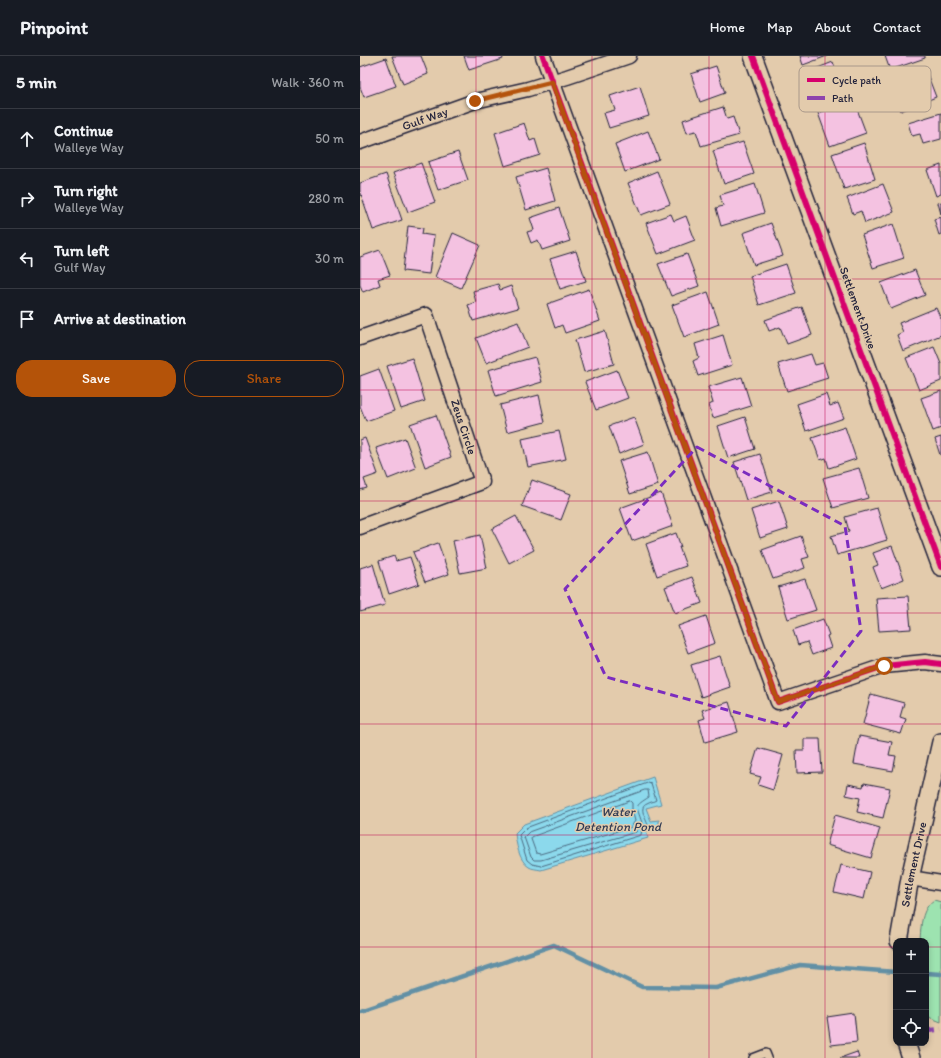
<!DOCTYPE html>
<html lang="en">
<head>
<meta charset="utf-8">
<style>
  body { margin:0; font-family:Itim,sans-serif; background:#242831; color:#f1f3f6 }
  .controls { position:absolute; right:12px; bottom:12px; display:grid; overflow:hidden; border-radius:8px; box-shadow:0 2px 6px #0003 }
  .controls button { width:36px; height:36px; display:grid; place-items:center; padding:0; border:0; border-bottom:1px solid #363941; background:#171b24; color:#f1f3f6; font:20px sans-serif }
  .stop { position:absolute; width:12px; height:12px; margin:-9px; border:3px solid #b45309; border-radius:50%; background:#fff }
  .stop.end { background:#b45309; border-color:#fff; box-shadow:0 1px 4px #0008 }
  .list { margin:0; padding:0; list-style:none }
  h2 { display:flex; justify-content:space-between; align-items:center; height:52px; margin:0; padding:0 16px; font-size:17px }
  h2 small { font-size:13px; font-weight:400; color:#9ea1a6 }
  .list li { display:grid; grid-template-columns:26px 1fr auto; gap:12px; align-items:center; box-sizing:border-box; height:60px; padding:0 16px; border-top:1px solid #363941 }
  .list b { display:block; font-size:15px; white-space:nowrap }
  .list p { margin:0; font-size:13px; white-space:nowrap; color:#9ea1a6 }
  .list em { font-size:13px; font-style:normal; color:#9ea1a6 }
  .actions { display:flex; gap:8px; padding:12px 16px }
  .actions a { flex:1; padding:9px 0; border:1px solid #b45309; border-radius:16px; text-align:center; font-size:14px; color:#b45309 }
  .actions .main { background:#b45309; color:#fff }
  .icon { flex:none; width:22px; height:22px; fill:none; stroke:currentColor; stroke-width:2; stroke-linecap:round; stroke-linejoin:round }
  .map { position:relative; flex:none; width:581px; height:1002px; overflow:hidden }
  header { display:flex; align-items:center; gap:24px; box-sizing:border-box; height:56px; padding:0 20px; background:#171b24; border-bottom:1px solid #363941 }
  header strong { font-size:19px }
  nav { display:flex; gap:22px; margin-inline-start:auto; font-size:14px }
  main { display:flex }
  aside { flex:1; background:#171b24 }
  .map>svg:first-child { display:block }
</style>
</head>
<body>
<header>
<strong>Pinpoint</strong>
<nav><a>Home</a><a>Map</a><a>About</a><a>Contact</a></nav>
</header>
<main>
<aside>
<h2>5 min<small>Walk · 360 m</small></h2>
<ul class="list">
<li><svg class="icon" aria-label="ahead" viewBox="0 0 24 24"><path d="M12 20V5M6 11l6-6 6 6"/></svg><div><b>Continue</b><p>Walleye Way</p></div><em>50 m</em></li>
<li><svg class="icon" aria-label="right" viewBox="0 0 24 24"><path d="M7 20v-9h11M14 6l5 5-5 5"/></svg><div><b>Turn right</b><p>Walleye Way</p></div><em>280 m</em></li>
<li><svg class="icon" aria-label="left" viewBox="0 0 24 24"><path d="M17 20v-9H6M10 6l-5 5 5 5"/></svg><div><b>Turn left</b><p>Gulf Way</p></div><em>30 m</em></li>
<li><svg class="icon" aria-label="arrive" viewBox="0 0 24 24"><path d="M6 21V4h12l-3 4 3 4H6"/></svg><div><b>Arrive at destination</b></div></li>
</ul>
<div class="actions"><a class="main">Save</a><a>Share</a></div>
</aside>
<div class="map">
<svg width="581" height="1002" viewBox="0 0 581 1002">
  <rect width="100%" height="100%" fill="#e3cbac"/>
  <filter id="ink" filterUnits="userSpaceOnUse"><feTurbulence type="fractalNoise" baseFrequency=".025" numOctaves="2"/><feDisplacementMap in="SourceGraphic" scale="8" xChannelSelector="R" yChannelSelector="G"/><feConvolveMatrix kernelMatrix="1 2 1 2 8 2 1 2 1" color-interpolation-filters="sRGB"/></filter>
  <g filter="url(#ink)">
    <path fill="#9de3b0" stroke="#608276" d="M574 844 581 846V966L566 960V885H560C561 870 561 853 574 844Z"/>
    <path fill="#8cd9ec" stroke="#6290a5" d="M293 721 301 748 286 752 291 765 299 764V770L286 775 288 782 181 814C177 813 172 813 169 811 159 805 156 787 155 777L164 768Z"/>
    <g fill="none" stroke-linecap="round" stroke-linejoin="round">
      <g stroke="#4c6b82" stroke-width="1">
        <path d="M288 727 291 728 296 744C293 746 290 746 287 748 278 751 286 763 288 769L282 773 281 779 181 810 172 808 167 804 159 779 166 772Z"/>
        <path d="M285 734H288L289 741C274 751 276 748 282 767L276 776 181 804H174L171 801 164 781 169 776Z"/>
        <polygon points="270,745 272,747 272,754 275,765 271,771 180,798 176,797 171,783 172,781"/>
      </g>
      <g stroke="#6290a5" stroke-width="4.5">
        <polyline points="566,917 581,918"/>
        <polyline points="0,955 194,889 282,931 356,932 440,909 536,916"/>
      </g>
    </g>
    <g fill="#f4c2e1" stroke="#22223b">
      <polygon points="32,0 61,0 68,18 43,28"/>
      <polygon points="104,0 142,0 143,3 109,14"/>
      <polygon points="440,0 467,0 443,9"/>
      <polygon points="525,0 565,0 565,2 530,14"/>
      <polygon points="26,2 36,30 4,41 0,31 0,11"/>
      <polygon points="473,6 485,38 456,49 445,17"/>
      <polygon points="356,10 365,37 340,46 331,18"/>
      <polygon points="566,15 576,41 541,55 531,28"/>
      <polygon points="280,30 289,60 249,72 244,57 255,54 250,40"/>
      <polygon points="494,45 506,77 470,90 458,57"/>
      <polygon points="363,51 367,63 373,61 379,79 341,90 336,75 327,77 323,64"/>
      <polygon points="581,57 581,83 563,88 560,78 552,80 548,67"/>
      <polygon points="164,67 170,85 175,83 180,99 145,110 135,77"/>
      <polygon points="288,75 299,103 265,116 255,88"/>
      <polygon points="383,86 394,118 364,128 353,95"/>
      <polygon points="504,87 515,123 484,133 472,98"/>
      <polygon points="98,96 108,124 78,134 68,106"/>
      <polygon points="61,107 75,146 48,156 33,117"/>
      <polygon points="581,109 581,138 576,140 567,114"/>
      <polygon points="186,112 195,145 166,154 156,121"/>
      <polygon points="297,115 310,148 281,159 268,127"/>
      <polygon points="26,118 42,164 13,174 0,135 0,127"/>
      <polygon points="395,128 404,157 361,170 356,152 363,150 360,139"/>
      <polygon points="523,128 534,156 505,167 501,155 493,158 487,142"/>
      <polygon points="581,146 581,158 578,147"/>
      <polygon points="199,152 210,185 182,194 178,184 171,187 167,176 174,174 170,162"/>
      <polygon points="311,158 314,165 326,160 335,184 298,198 286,167"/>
      <polygon points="581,161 581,178 579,179 574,163"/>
      <polygon points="411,167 423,200 394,209 383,177"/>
      <polygon points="533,168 544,202 513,212 502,179"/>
      <polygon points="48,170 63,172 62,178 74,180 69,218 43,215"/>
      <polygon points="93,177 120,189 101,232 75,221"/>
      <polygon points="20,194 30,219 18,223 20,229 3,236 0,229 0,201"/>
      <polygon points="216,195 226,225 200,233 190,203"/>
      <polygon points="327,198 339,230 311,240 298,208"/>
      <polygon points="426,208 436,237 399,249 390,220"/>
      <polygon points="555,214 565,239 531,253 521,227"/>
      <polygon points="138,228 140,234 151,230 158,252 113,265 108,249 116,246 113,235"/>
      <polygon points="229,233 240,265 205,277 202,269 195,272 187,248"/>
      <polygon points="348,236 359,268 324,281 312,249"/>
      <polygon points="442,251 452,279 427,288 420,271 409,275 405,264"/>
      <polygon points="576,252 581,263 581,279 543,295 537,279 543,276 539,267"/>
      <polygon points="158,266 168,291 126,307 116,282"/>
      <polygon points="245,275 254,308 224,316 215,284"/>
      <polygon points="363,279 372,309 338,320 333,305 339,302 335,288"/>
      <polygon points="574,291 581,308 581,325 559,334 546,302"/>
      <polygon points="451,298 455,309 463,307 468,322 427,335 418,308"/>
      <polygon points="175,301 182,326 136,340 128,314"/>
      <polygon points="52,302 65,345 41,353 27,310"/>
      <polygon points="19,313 34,355 6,365 0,350 0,320"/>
      <polygon points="257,314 268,342 236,354 225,326"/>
      <polygon points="382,321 391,350 353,362 349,349 353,347 348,331"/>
      <polygon points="581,335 581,372 573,375 561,342"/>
      <polygon points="466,338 470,350 478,347 484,362 446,375 437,348"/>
      <polygon points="179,339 185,366 147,376 140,349"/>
      <polygon points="76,359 91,401 65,411 50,368"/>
      <polygon points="274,361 284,388 259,398 249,370"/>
      <polygon points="385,361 395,393 368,402 358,370"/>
      <polygon points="485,371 496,403 469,412 466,402 460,404 452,382"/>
      <polygon points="199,375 206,403 168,411 162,383"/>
      <polygon points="581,381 581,399 580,399 575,383"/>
      <polygon points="5,382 18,418 4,423 7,432 0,434 0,384"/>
      <polygon points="45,382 56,412 28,423 16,392"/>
      <polygon points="288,396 298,429 270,438 259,405"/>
      <polygon points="400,398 412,436 386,444 374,406"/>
      <polygon points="499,412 508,442 473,452 463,422"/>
      <polygon points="172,424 211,438 201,464 162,450"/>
      <polygon points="301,437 313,470 272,485 260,452"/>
      <polygon points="419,445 428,473 400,482 391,454"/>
      <polygon points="517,452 527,484 477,499 471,480 489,475 485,461"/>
      <polygon points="156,460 174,494 149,507 132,473"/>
      <polygon points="316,477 321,491 319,491 326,510 297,520 286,488"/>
      <polygon points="120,479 127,512 100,517 93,485"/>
      <polygon points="441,480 449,501 442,503 445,512 413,523 402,494"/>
      <polygon points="78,487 89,518 65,526 53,496"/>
      <polygon points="532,490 544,523 521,532 513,511 518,509 513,497"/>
      <polygon points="34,500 36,505 50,501 59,528 29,538 19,505"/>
      <polygon points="13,508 25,549 0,556 0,512"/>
      <polygon points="332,521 342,547 315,557 305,531"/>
      <polygon points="445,523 456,554 428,563 418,531"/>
      <polygon points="548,540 551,573 519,575 516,542"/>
      <polygon points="346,560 355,587 328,597 318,570"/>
      <polygon points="463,563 469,579 467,580 471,592 452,599 447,586 438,589 433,574"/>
      <polygon points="360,600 370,631 341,641 331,609"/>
      <polygon points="511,638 544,647 540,661 546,663 541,678 503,668"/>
      <polygon points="369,646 378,676 345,686 339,664 345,662 342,654"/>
      <polygon points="499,680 532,686 529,699 536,700 533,715 494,708"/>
      <polygon points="444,683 460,683 462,716 437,717 436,694 444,694"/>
      <polygon points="398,692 423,699 413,734 398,729 401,721 390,718"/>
      <polygon points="504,727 530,732 523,762 497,756 500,742 486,739 488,728 503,731"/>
      <polygon points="475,759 520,772 511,802 467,789"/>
      <polygon points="481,809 510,816 504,843 474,836"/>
      <polygon points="494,957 497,986 471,989 467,961"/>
      <polygon points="497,996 499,1002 480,1002"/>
    </g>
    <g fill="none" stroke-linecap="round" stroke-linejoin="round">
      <defs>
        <polyline id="service" points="393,1002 406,997 408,1002"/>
        <g id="minor">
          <polyline points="183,0 418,646 524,610 565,606 581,608"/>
          <path id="s1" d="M0 86 115 45 168 33 207 21 269 0"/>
          <path id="s2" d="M0 282 66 259 122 426 0 471"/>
          <polyline points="550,822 581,827"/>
        </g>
        <g id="tertiary">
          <polyline points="393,0 581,511"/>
          <path id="s3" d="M539 885 550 822 581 686"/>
          <polyline points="546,987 551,1002"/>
        </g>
      </defs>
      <use href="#service" stroke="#22223b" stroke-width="10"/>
      <use href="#minor" stroke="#22223b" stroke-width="17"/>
      <use href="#tertiary" stroke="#22223b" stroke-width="20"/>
      <use href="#service" stroke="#e3cbac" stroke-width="7"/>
      <use href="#minor" stroke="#e3cbac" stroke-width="14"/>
      <use href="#tertiary" stroke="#e3cbac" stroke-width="17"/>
      <polyline stroke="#8e44ad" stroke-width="5" stroke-dasharray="10 5" stroke-linecap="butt" points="566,975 581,973"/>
      <defs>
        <g id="cycleway">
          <polyline points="183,0 418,646 524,610 565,606 581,608"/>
          <polyline points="393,0 581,511"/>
        </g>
      </defs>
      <use href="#cycleway" stroke="#e3cbac" stroke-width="8"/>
      <use href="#cycleway" stroke="#d6006c" stroke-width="6"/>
    </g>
  </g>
  <g fill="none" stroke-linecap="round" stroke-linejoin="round" filter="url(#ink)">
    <polyline stroke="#b45309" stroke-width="5" points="115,45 192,26 418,646 524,610"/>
  </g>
  <path fill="none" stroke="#7b2cbf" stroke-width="3" stroke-dasharray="8 5" stroke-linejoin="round" d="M337 391 485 470 501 575 426 670 246 621 205 533Z"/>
  <path fill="none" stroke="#c2185b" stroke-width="1" stroke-opacity="0.55" d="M116 0V1002M232 0V1002M349 0V1002M465 0V1002M0 111H581M0 223H581M0 334H581M0 445H581M0 557H581M0 668H581M0 779H581M0 891H536M566 891H581"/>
  <g text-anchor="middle" stroke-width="3" stroke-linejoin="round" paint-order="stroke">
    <g font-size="12" fill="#22223b" stroke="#e3cbac">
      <text dy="4" stroke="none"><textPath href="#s1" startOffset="69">Gulf Way</textPath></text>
      <text transform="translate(498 252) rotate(70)" y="4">Settlement Drive</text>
      <text dy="4" stroke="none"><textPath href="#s2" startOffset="188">Zeus Circle</textPath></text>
      <text dy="4" stroke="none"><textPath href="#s3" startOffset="78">Settlement Drive</textPath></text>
    </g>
    <g font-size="13" font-style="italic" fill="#323d56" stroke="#e3cbac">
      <text x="258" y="760">Water<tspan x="258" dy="15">Detention Pond</tspan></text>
    </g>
  </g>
  <rect x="439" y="10" width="132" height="46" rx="6" fill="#e3cbac" stroke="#a9988a" stroke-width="1"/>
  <rect x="447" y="22" width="18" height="4" fill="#d6006c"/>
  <rect x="447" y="40" width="18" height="4" fill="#8e44ad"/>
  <g font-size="11" fill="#22223b">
    <text x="472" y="28">Cycle path</text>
    <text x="472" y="46">Path</text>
  </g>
</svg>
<div class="controls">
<button>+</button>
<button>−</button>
<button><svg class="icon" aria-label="locate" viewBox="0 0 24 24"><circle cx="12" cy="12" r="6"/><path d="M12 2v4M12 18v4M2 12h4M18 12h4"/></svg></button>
</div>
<div class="stop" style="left:524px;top:610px"></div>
<div class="stop end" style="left:115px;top:45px"></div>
</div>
</main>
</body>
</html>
